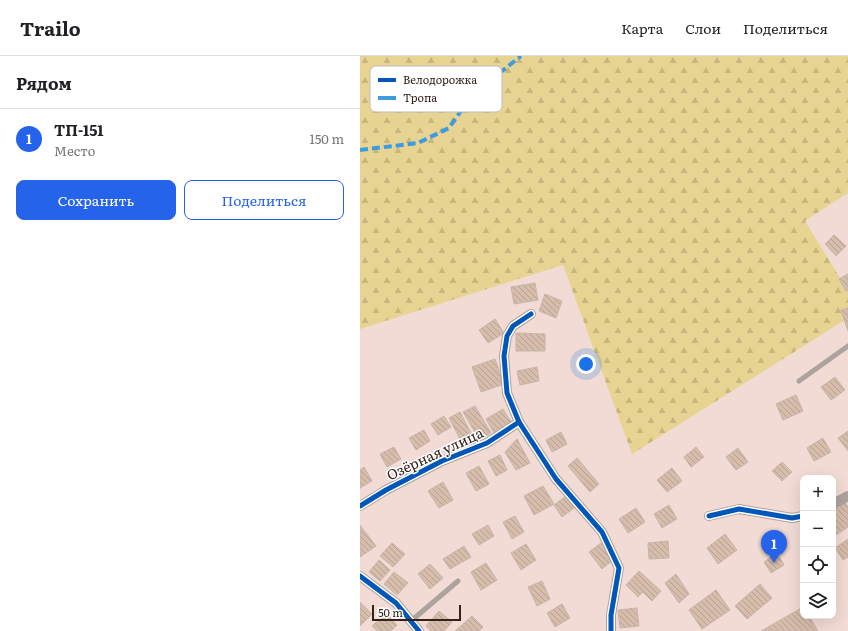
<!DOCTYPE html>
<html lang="ru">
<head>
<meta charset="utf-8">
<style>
  body { margin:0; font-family:Literata,serif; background:#f2f2f2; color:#202124 }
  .controls { position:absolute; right:12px; bottom:12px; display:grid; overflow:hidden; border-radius:8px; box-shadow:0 4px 16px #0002 }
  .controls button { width:36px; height:36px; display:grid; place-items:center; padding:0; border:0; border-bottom:1px solid #e0e0e0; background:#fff; color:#202124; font:20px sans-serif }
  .scale { position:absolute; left:12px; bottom:10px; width:89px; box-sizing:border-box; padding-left:4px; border:2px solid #33211a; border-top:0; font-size:11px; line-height:14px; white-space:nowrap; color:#33211a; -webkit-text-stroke:3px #fff; paint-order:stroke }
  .you { position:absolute; left:226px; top:308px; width:14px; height:14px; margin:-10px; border:3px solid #fff; border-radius:50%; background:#1a73e8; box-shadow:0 0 0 6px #1a73e833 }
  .badge { display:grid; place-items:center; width:26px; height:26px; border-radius:50%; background:#2563eb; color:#fff; font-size:13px; font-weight:700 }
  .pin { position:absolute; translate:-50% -33px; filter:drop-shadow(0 1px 2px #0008) }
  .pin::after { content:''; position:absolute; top:21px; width:14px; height:12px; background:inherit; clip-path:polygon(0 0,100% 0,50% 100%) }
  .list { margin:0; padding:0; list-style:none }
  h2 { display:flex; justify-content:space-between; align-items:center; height:52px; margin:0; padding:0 16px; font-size:17px }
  h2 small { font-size:13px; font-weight:400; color:#757577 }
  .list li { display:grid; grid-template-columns:26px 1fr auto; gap:12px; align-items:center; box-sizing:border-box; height:60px; padding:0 16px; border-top:1px solid #e0e0e0 }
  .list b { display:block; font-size:15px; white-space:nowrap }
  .list p { margin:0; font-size:13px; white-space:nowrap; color:#757577 }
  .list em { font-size:13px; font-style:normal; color:#757577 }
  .actions { display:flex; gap:8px; padding:12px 16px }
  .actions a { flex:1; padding:9px 0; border:1px solid #2563eb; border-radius:8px; text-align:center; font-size:14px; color:#2563eb }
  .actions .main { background:#2563eb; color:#fff }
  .icon { flex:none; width:22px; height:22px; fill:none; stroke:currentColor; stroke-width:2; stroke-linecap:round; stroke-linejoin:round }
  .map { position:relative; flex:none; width:488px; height:575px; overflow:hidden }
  header { display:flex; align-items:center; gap:24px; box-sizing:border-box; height:56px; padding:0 20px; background:#fff; border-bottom:1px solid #e0e0e0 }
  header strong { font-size:19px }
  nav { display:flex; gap:22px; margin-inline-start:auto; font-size:14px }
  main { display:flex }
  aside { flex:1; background:#fff }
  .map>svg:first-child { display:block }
</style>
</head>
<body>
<header>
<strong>Trailo</strong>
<nav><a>Карта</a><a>Слои</a><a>Поделиться</a></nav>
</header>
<main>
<aside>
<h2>Рядом<small></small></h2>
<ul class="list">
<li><span class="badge">1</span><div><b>ТП-151</b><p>Место</p></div><em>150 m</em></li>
</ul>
<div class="actions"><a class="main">Сохранить</a><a>Поделиться</a></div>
</aside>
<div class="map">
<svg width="488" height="575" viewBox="0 0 488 575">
  <defs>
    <pattern id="forest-firs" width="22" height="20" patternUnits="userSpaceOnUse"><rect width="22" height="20" fill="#e8d492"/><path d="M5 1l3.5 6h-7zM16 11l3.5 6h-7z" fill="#c7b67d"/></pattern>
    <pattern id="building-back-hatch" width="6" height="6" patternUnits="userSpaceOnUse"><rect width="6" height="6" fill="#d6bcaa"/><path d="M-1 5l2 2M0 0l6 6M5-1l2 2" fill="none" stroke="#b8a192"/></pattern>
  </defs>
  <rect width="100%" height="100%" fill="#f1dbd4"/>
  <polygon fill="url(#forest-firs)" points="0,0 488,0 488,137 445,165 488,235 488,262 272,398 203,209 0,273"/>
  <g fill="url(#building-back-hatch)" stroke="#c7b5ac">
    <polygon points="474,179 486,190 476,200 465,188"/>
    <polygon points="488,218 488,234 486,235 479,223"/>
    <polygon points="175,227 178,244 154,248 151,231"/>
    <polygon points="185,238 202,245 196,262 179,255"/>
    <polygon points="488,252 488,275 481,254"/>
    <polygon points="135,263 144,277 128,287 119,274"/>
    <polygon points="156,277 185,278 185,295 156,295"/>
    <polygon points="135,303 144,328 121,336 112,311"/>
    <polygon points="177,311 179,325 160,329 157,315"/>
    <polygon points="475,321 485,334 471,344 461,331"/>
    <polygon points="436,339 443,355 423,364 416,348"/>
    <polygon points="115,350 131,377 119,383 103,356"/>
    <polygon points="143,353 151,366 134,377 126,363"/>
    <polygon points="100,356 111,377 100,383 89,362"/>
    <polygon points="84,360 91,371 78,379 71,368"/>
    <polygon points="64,374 70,385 56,394 49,382"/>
    <polygon points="488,375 488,395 478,382"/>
    <polygon points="201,376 207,388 192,396 186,384"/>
    <polygon points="463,382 471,396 454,405 447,392"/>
    <polygon points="157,383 170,407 156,414 145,396"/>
    <polygon points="34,391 41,403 27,411 20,398"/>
    <polygon points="336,391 344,401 331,411 324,401"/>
    <polygon points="378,392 388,406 376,414 366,401"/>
    <polygon points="140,399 147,414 136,420 128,405"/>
    <polygon points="217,402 239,428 230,436 208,410"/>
    <polygon points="422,406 432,416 422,425 412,415"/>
    <polygon points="119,410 129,428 116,435 106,417"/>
    <polygon points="4,411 12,425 0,432 0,414"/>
    <polygon points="312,412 322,425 307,436 297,424"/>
    <polygon points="83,426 93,444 79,452 68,435"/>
    <polygon points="183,430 194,448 174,459 164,440"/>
    <polygon points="206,440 214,452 202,461 194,449"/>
    <polygon points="484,444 488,451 488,471 473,481 473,451"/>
    <polygon points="309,449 317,463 302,472 294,458"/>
    <polygon points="276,452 285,466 268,477 259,463"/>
    <polygon points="155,460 164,476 152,483 143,466"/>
    <polygon points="0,469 16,490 0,501"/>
    <polygon points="128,469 134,480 119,489 112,478"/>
    <polygon points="365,478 377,494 358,508 347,492"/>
    <polygon points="488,483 488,501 483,504 475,492"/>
    <polygon points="308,485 309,502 289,503 288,487"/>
    <polygon points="32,487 45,498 33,511 20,500"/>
    <polygon points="241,487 254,503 242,513 229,496"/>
    <polygon points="166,488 176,504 161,514 151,497"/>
    <polygon points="104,490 111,501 90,513 83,503"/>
    <polygon points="417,497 424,509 411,517 404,506"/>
    <polygon points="19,504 30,514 20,525 9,516"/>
    <polygon points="126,507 137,524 121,534 111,516"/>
    <polygon points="70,508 83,522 70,533 58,518"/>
    <polygon points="279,515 301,535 292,545 283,536 278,541 266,529"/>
    <polygon points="34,516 48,527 37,539 24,528"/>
    <polygon points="316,518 329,538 319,547 305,527"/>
    <polygon points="182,525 190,543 177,550 168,531"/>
    <polygon points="400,528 412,542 387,563 375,550"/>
    <polygon points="356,534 370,554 342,573 329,554"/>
    <polygon points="0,546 12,558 0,570"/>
    <polygon points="202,548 210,562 195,571 187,557"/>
    <polygon points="443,551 443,560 449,560 458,575 401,575"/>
    <polygon points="277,552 279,570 260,572 258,554"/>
    <polygon points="79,555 92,566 84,575 71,575 66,570"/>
    <polygon points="26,557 37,569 31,575 17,575 12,570"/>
    <polygon points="112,560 123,571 119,575 95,575"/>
  </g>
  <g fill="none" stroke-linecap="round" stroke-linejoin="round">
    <g stroke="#aea29e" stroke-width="5">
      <polyline points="439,325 488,290"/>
      <polyline points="51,565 98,525"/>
    </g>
    <g stroke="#aea29e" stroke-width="10">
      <polyline points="171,258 153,270 147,280 144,300 147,337 159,366 196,423 242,476 259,512 251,559 251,575"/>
      <polyline points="473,448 488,440"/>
      <polyline points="0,450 26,434 82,405 127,387 159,366"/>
      <polyline points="349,460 379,453 432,462 443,460"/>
      <polyline points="0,520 36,547 59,575"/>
    </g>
    <polyline stroke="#3e9bdf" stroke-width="4" stroke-dasharray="8 4" stroke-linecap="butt" points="0,94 58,87 89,72 112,39 161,0"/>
    <defs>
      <g id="cycleway">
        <polyline points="171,258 153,270 147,280 144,300 147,337 159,366 196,423 242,476 259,512 251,559 251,575"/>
        <polyline points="0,450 26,434 82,405 127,387 159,366"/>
        <polyline points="349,460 379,453 432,462 443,460"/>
        <polyline points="0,520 36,547 59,575"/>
      </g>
    </defs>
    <use href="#cycleway" stroke="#fff" stroke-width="8"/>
    <use href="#cycleway" stroke="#0057b8" stroke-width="5"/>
  </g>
  <g text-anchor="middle" stroke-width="3" stroke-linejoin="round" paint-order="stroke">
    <g font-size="14" fill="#33211a" stroke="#fff">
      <text transform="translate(75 398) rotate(-25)" y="5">Озёрная улица</text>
    </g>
  </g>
  <rect x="10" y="10" width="132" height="46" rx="6" fill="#fff" stroke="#c2bcba" stroke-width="1"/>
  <rect x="18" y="22" width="18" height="4" fill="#0057b8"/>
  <rect x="18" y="40" width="18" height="4" fill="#3e9bdf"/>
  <g font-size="11" fill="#33211a">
    <text x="43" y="28">Велодорожка</text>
    <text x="43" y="46">Тропа</text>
  </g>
</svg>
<div class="controls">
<button>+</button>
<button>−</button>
<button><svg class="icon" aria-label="locate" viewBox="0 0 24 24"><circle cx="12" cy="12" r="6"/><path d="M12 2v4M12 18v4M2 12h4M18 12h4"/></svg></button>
<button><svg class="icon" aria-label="layers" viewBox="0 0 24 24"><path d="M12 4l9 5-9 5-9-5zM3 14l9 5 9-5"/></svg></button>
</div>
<div class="scale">50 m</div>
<div class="you"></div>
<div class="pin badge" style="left:414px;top:507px">1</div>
</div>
</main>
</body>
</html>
